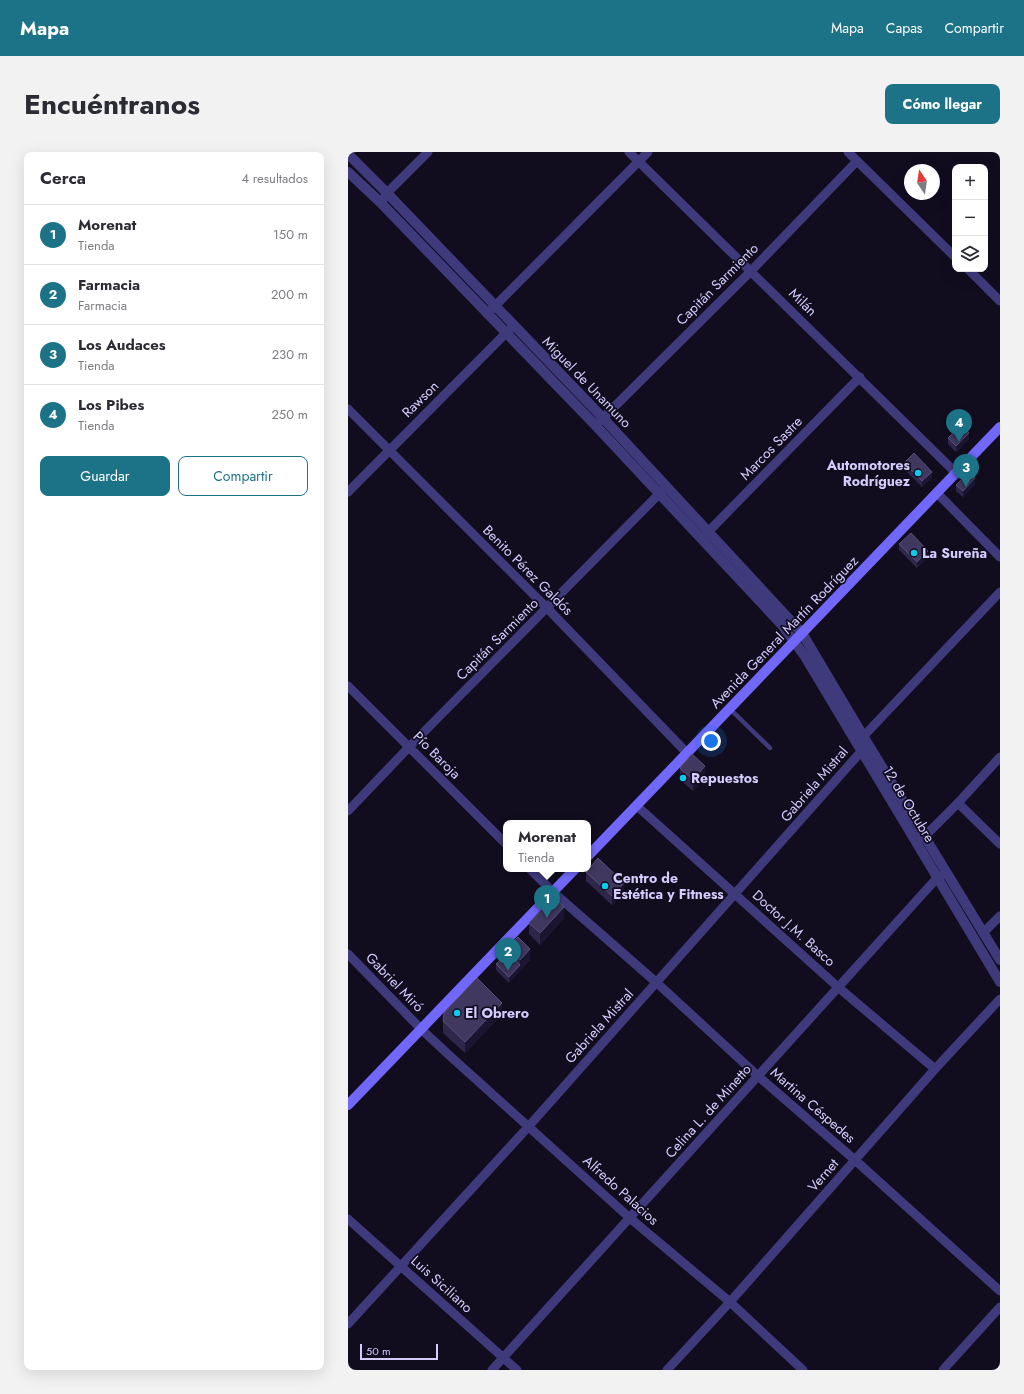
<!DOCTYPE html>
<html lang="es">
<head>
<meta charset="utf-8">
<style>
  body { margin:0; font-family:Jost,sans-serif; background:#f2f2f3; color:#2b2b33 }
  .controls { position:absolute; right:12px; top:12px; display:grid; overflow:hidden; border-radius:8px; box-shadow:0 4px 16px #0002 }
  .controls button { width:36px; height:36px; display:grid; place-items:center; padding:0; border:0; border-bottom:1px solid #e1e1e2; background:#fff; color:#2b2b33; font:20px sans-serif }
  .compass { position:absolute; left:556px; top:12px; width:36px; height:36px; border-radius:50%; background:#fff; box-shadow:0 4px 16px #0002; rotate:347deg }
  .scale { position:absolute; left:12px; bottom:10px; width:78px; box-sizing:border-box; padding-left:4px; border:2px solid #d4ccfd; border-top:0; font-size:11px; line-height:14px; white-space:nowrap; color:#d4ccfd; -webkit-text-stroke:3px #110d1f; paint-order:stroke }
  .you { position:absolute; left:363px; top:589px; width:14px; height:14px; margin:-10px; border:3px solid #fff; border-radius:50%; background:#1a73e8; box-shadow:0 0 0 6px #1a73e833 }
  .badge { display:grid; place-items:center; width:26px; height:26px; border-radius:50%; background:#1c7387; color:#fff; font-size:13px; font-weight:700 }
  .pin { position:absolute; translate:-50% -33px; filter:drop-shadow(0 1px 2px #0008) }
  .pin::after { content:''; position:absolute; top:21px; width:14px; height:12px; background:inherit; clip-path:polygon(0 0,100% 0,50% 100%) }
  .popup { position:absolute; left:155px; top:668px; width:88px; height:52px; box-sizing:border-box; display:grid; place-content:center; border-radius:8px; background:#fff; filter:drop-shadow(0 1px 3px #0005); font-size:13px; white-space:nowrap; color:#7c7c81 }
  .popup b { font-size:15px; color:#2b2b33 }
  .popup::after { content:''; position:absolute; left:50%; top:100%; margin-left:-8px; border:8px solid transparent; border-top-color:#fff }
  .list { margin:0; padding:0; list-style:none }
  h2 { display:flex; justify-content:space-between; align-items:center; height:52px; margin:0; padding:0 16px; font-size:17px }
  h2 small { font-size:13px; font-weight:400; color:#7c7c81 }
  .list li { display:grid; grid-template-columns:26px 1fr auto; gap:12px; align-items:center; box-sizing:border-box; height:60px; padding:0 16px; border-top:1px solid #e1e1e2 }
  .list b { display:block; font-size:15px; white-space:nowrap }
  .list p { margin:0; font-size:13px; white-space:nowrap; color:#7c7c81 }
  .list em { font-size:13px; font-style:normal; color:#7c7c81 }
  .actions { display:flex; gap:8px; padding:12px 16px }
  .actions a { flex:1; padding:9px 0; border:1px solid #1c7387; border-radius:8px; text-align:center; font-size:14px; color:#1c7387 }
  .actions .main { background:#1c7387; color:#fff }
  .icon { flex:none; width:22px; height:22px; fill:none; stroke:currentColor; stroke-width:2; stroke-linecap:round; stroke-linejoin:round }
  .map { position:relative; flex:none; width:652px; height:1218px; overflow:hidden; border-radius:8px }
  header { display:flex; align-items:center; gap:24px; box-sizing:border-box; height:56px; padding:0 20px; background:#1c7387; color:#fff }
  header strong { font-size:19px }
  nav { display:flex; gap:22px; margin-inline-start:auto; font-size:14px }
  .intro { display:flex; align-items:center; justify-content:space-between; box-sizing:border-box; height:96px; padding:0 24px }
  h1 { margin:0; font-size:28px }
  .button { padding:10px 18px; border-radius:8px; background:#1c7387; color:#fff; font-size:14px; font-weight:700 }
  main { display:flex; gap:24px; padding:0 24px }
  aside { flex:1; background:#fff; border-radius:8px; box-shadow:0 4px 16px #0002 }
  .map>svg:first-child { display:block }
</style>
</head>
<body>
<header>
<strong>Mapa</strong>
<nav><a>Mapa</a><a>Capas</a><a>Compartir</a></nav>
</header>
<div class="intro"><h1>Encuéntranos</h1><a class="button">Cómo llegar</a></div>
<main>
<aside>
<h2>Cerca<small>4 resultados</small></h2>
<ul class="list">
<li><span class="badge">1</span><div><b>Morenat</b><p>Tienda</p></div><em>150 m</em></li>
<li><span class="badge">2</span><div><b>Farmacia</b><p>Farmacia</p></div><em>200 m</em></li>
<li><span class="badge">3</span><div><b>Los Audaces</b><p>Tienda</p></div><em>230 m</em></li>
<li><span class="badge">4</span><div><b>Los Pibes</b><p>Tienda</p></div><em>250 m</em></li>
</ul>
<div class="actions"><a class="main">Guardar</a><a>Compartir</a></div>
</aside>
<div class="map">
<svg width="652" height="1218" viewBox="0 0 652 1218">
  <rect width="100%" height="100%" fill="#110d1f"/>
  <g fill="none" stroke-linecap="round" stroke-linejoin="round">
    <polyline stroke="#3f3a7c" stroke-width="4.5" points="382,557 422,596"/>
    <g stroke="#3f3a7c" stroke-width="9">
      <polyline points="281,0 608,321"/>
      <polyline points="500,0 607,105"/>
      <polyline points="33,51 39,41 80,0"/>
      <polyline points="620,117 652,149"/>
      <polyline points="139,162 300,0"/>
      <polyline points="0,257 199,456 339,601"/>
      <polyline points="250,271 403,119 509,9"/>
      <polyline points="0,340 165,174"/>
      <polyline points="589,341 652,405"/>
      <polyline points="356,384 512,225"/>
      <polyline points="0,534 158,692"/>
      <polyline points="511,589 652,440"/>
      <polyline points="610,651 652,692"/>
      <polyline points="289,654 491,836 587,917"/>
      <polyline points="0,659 61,595 316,337"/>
      <polyline points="569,687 577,684 610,651 652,605"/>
      <polyline points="182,717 205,740 309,831 410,924 507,1008 652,1139"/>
      <polyline points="635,781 652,764"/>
      <polyline points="0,802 73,877 102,904 283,1067 382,1150 455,1218"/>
      <polyline points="0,1067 169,1218"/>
      <polyline points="0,1172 181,974 518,594"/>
      <polyline points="144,1218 589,726 596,722"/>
      <polyline points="319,1218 382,1150 587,917 652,847"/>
      <polyline points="595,1218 652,1155"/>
    </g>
    <g stroke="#3f3a7c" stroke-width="10">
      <polyline points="0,2 39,41 255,266 454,481 520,592 652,808"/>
      <polyline points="0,20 33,51 248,274 434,473 456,503 652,830"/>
    </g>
    <g stroke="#7167f9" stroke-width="10">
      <polyline points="240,704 652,275"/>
      <polyline points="0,953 227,717"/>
    </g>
  </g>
  <g fill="#2f264c">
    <polygon points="600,286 621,287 608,300 600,292"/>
    <polygon points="556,311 584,326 574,335 556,317"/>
    <polygon points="627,332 615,345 608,339 608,333"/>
    <polygon points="551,392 580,405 569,416 551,398"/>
    <polygon points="332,616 357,626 345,639 332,628"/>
    <polygon points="238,720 276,740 264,753 238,729"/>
    <polygon points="216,766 192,793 181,782 181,771"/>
    <polygon points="159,795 182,808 161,831 148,818 148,812 159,801"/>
    <polygon points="154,862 117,901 95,881 95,869"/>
  </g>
  <g fill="#1c1532">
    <polygon points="621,281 621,287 608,300 608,294"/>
    <polygon points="584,320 584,326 574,335 574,329"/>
    <polygon points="627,326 627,332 615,345 615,339"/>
    <polygon points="580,399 580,405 569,416 569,410"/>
    <polygon points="357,614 357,626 345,639 345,628"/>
    <polygon points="276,731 276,740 264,753 264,744"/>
    <polygon points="216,755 216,766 192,793 192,781"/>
    <polygon points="182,797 182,808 161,831 161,825 172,813 172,808"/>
    <polygon points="154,851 154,862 117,901 117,890"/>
  </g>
  <g fill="#41385f" stroke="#584f78">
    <polygon points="613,273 621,281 608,294 600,286"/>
    <polygon points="566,301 584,320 574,329 556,311"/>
    <polygon points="621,320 627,326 615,339 608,333"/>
    <polygon points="563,381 580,399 569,410 551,392"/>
    <polygon points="344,602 357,614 345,628 332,616"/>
    <polygon points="250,706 276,731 264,744 238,720"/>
    <polygon points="201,749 210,749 216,755 192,781 181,771"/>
    <polygon points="170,785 182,797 172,808 159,795"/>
    <polygon points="159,801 172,813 161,825 148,812"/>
    <polygon points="129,826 154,851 117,890 95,869 96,861"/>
  </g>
  <g fill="#09cced" stroke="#110d1f" stroke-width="1.5">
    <circle cx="570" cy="321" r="4"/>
    <circle cx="566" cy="401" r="4"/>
    <circle cx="335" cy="626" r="4"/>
    <circle cx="257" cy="734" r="4"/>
    <circle cx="109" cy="861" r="4"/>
  </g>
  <g text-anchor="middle" stroke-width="3.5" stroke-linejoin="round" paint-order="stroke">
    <g font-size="14" fill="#d4ccfd" stroke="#110d1f">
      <text transform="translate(369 132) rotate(-45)" y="5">Capitán Sarmiento</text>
      <text transform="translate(455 150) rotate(44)" y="5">Milán</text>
      <text transform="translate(239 230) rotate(46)" y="5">Miguel de Unamuno</text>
      <text transform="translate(72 247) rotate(-45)" y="5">Rawson</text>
      <text transform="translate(423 296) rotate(-46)" y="5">Marcos Sastre</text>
      <text transform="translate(180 418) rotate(45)" y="5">Benito Pérez Galdós</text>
      <text transform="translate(436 480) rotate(-46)" y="5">Avenida General Martín Rodríguez</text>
      <text transform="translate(149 487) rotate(-45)" y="5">Capitán Sarmiento</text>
      <text transform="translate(89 603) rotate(45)" y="5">Pío Baroja</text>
      <text transform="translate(466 632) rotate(-49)" y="5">Gabriela Mistral</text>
      <text transform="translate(561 652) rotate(59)" y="5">12 de Octubre</text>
      <text transform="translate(446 776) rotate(42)" y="5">Doctor J.M. Basco</text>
      <text transform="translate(47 830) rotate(46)" y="5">Gabriel Miró</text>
      <text transform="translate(251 874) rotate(-48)" y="5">Gabriela Mistral</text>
      <text transform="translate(465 953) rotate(41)" y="5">Martina Céspedes</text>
      <text transform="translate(360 959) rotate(-48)" y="5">Celina L. de Minetto</text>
      <text transform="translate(475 1023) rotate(-49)" y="5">Vernet</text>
      <text transform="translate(273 1038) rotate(42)" y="5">Alfredo Palacios</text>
      <text transform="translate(94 1132) rotate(42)" y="5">Luis Siciliano</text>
    </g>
    <g font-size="14" font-weight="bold" fill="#d4ccfd" stroke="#110d1f" text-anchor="start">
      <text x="562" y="318" text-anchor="end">Automotores<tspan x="562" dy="16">Rodríguez</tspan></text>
      <text x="574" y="406">La Sureña</text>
      <text x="343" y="631">Repuestos</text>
      <text x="265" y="731">Centro de<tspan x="265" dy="16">Estética y Fitness</tspan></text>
      <text x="117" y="866">El Obrero</text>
    </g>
  </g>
</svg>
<div class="controls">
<button>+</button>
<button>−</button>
<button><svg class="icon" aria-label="layers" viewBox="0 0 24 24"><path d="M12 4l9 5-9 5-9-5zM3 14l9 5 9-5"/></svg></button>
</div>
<svg class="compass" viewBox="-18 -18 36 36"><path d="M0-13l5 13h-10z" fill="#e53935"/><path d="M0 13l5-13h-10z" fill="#7c7c81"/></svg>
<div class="scale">50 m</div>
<div class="you"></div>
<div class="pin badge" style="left:199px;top:766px">1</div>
<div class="popup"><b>Morenat</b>Tienda</div>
<div class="pin badge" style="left:160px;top:819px">2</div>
<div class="pin badge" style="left:618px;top:335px">3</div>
<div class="pin badge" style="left:611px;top:290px">4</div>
</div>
</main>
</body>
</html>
